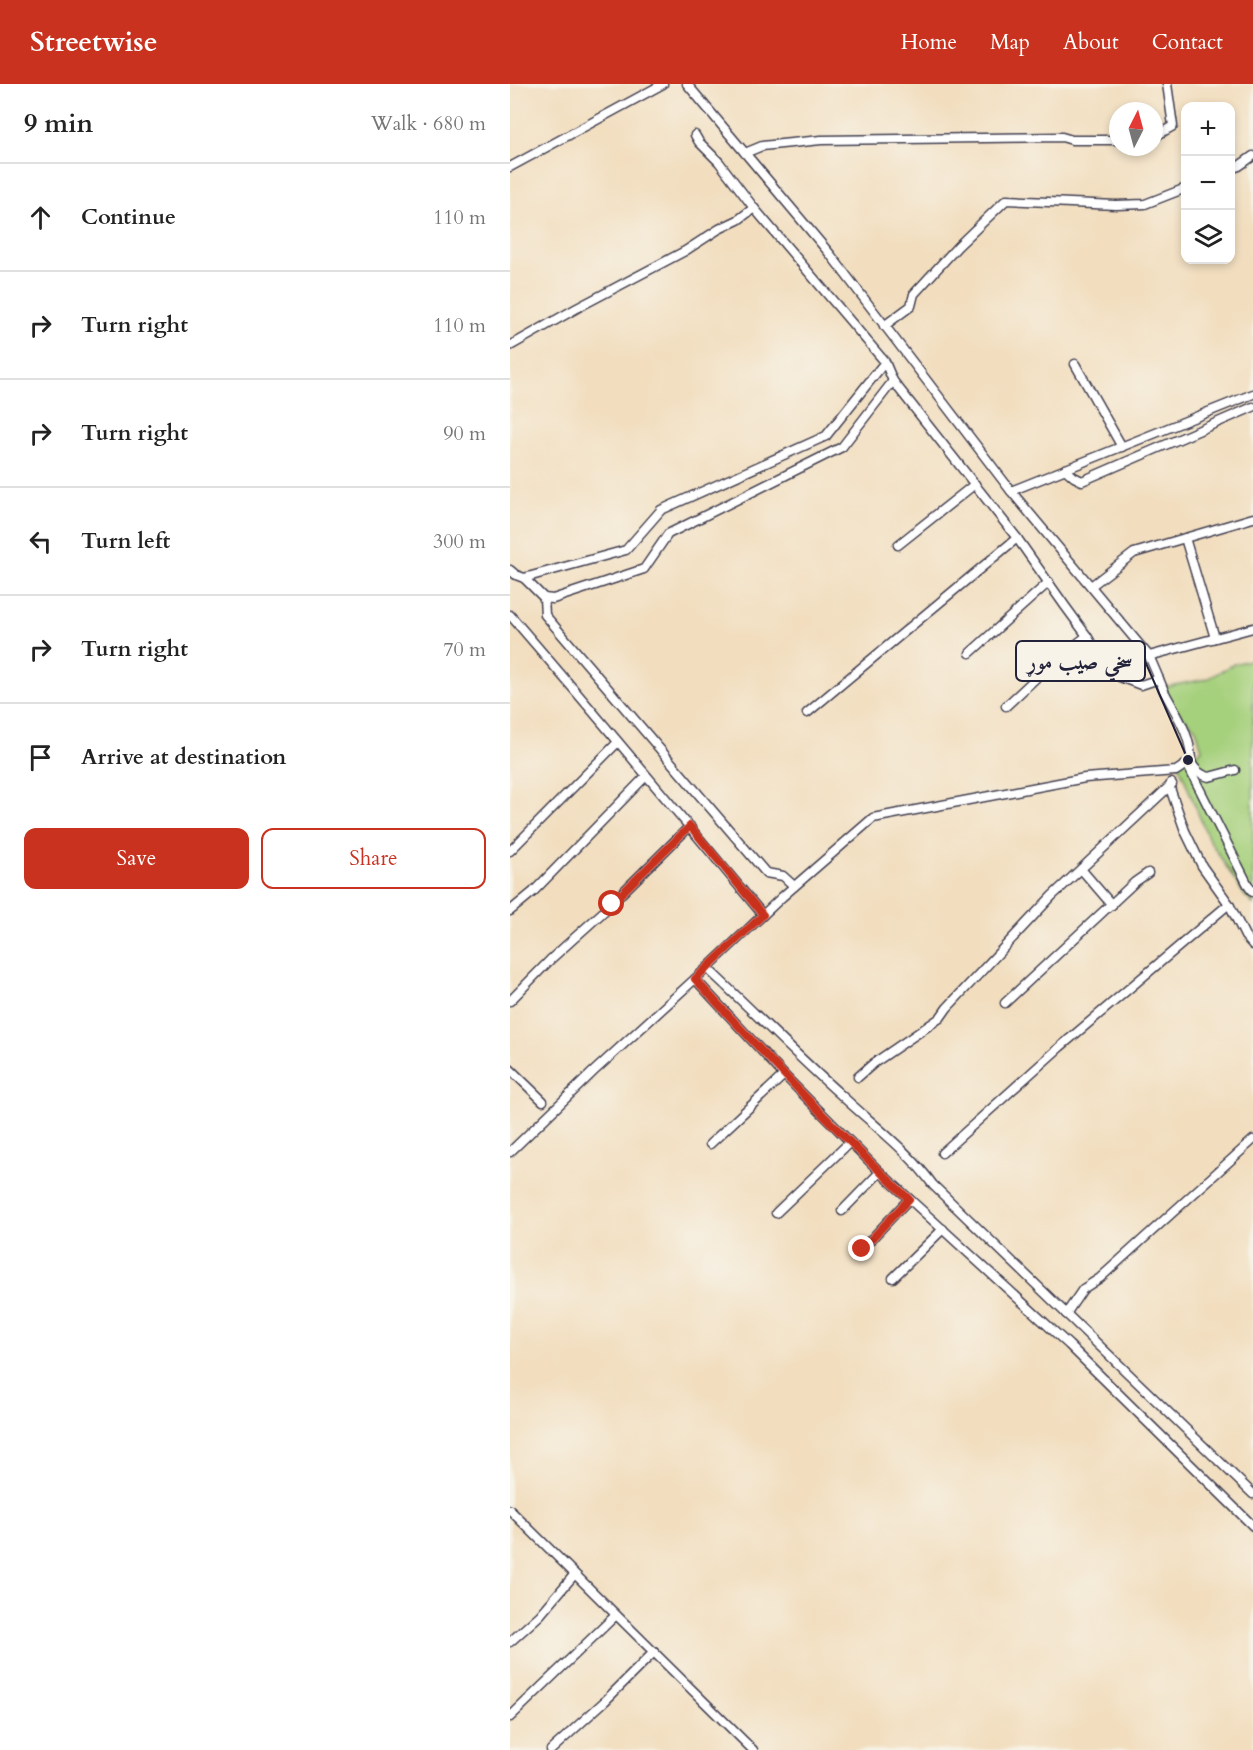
<!DOCTYPE html>
<html lang="en">
<head>
<meta charset="utf-8">
<style>
  body { margin:0; font-family:Cardo,Amiri,serif; background:#f2f2f2; color:#222 }
  .controls { position:absolute; right:18px; top:18px; display:grid; overflow:hidden; border-radius:12px; box-shadow:0 3px 9px #0003 }
  .controls button { width:54px; height:54px; display:grid; place-items:center; padding:0; border:0; border-bottom:2px solid #e0e0e0; background:#fff; color:#222; font:30px sans-serif }
  .compass { position:absolute; left:599px; top:18px; width:54px; height:54px; border-radius:50%; background:#fff; box-shadow:0 3px 9px #0003; rotate:6deg }
  .stop { position:absolute; width:18px; height:18px; margin:-14px; border:4px solid #c8321e; border-radius:50%; background:#fff }
  .stop.end { background:#c8321e; border-color:#fff; box-shadow:0 2px 6px #0008 }
  .list { margin:0; padding:0; list-style:none }
  h2 { display:flex; justify-content:space-between; align-items:center; height:78px; margin:0; padding:0 24px; font-size:26px }
  h2 small { font-size:20px; font-weight:400; color:#767676 }
  .list li { display:grid; grid-template-columns:39px 1fr auto; gap:18px; align-items:center; box-sizing:border-box; height:108px; padding:0 24px; border-top:2px solid #e0e0e0 }
  .list b { display:block; font-size:22px; white-space:nowrap }
  .list em { font-size:20px; font-style:normal; color:#767676 }
  .actions { display:flex; gap:12px; padding:18px 24px }
  .actions a { flex:1; padding:14px 0; border:2px solid #c8321e; border-radius:12px; text-align:center; font-size:21px; color:#c8321e }
  .actions .main { background:#c8321e; color:#fff }
  .icon { flex:none; width:33px; height:33px; fill:none; stroke:currentColor; stroke-width:2; stroke-linecap:round; stroke-linejoin:round }
  .map { position:relative; flex:none; width:743px; height:1666px; overflow:hidden }
  header { display:flex; align-items:center; gap:36px; box-sizing:border-box; height:84px; padding:0 30px; background:#c8321e; color:#fff }
  header strong { font-size:28px }
  nav { display:flex; gap:33px; margin-inline-start:auto; font-size:21px }
  main { display:flex }
  aside { flex:1; background:#fff }
  .map>svg:first-child { display:block }
</style>
</head>
<body>
<header>
<strong>Streetwise</strong>
<nav><a>Home</a><a>Map</a><a>About</a><a>Contact</a></nav>
</header>
<main>
<aside>
<h2>9 min<small>Walk · 680 m</small></h2>
<ul class="list">
<li><svg class="icon" aria-label="ahead" viewBox="0 0 24 24"><path d="M12 20V5M6 11l6-6 6 6"/></svg><div><b>Continue</b></div><em>110 m</em></li>
<li><svg class="icon" aria-label="right" viewBox="0 0 24 24"><path d="M7 20v-9h11M14 6l5 5-5 5"/></svg><div><b>Turn right</b></div><em>110 m</em></li>
<li><svg class="icon" aria-label="right" viewBox="0 0 24 24"><path d="M7 20v-9h11M14 6l5 5-5 5"/></svg><div><b>Turn right</b></div><em>90 m</em></li>
<li><svg class="icon" aria-label="left" viewBox="0 0 24 24"><path d="M17 20v-9H6M10 6l-5 5 5 5"/></svg><div><b>Turn left</b></div><em>300 m</em></li>
<li><svg class="icon" aria-label="right" viewBox="0 0 24 24"><path d="M7 20v-9h11M14 6l5 5-5 5"/></svg><div><b>Turn right</b></div><em>70 m</em></li>
<li><svg class="icon" aria-label="arrive" viewBox="0 0 24 24"><path d="M6 21V4h12l-3 4 3 4H6"/></svg><div><b>Arrive at destination</b></div></li>
</ul>
<div class="actions"><a class="main">Save</a><a>Share</a></div>
</aside>
<div class="map">
<svg width="743" height="1666" viewBox="0 0 743 1666">
  <rect width="100%" height="100%" fill="#f7f3e8"/>
  <filter id="ink" filterUnits="userSpaceOnUse"><feTurbulence type="fractalNoise" baseFrequency=".0167" numOctaves="2"/><feDisplacementMap in="SourceGraphic" scale="12" xChannelSelector="R" yChannelSelector="G"/><feConvolveMatrix kernelMatrix="1 2 1 2 8 2 1 2 1" color-interpolation-filters="sRGB"/></filter>
  <filter id="wash" filterUnits="userSpaceOnUse"><feTurbulence type="fractalNoise" baseFrequency=".008" numOctaves="4" result="noise"/><feDisplacementMap in="SourceGraphic" scale="24" xChannelSelector="R" yChannelSelector="G"/><feGaussianBlur stdDeviation="1.35" result="paint"/><feColorMatrix in="noise" values="0 0 0 0 0 0 0 0 0 0 0 0 0 0 0 0 0 1.4 0 .05"/><feComposite in="paint" operator="in"/></filter>
  <g filter="url(#wash)">
    <rect width="100%" height="100%" fill="#f2debf"/>
    <polygon fill="#a5d07c" stroke="#64795c" stroke-width="1.5" points="743,575 743,820 735,812 698,754 668,679 692,666 686,645 664,624 653,603 697,595 724,580"/>
  </g>
  <g filter="url(#ink)">
    <g fill="none" stroke-linecap="round" stroke-linejoin="round">
      <defs>
        <g id="minor">
          <polyline points="185,51 189,58 209,78 244,124 375,278 383,297 507,454 555,522 577,552 591,575 610,593 631,601 649,595"/>
          <polyline points="644,53 663,42 657,0"/>
          <polyline points="235,69 252,62 311,56 552,53 562,56 608,56"/>
          <polyline points="0,83 153,0"/>
          <polyline points="720,85 729,82 743,72"/>
          <polyline points="374,242 401,222 404,210 448,162 496,116 606,121 635,120 676,104"/>
          <polyline points="0,262 67,224 175,167 209,145 228,136 244,124"/>
          <polyline points="565,280 612,363"/>
          <polyline points="555,385 564,393 572,397 743,323"/>
          <polyline points="501,407 743,310"/>
          <polyline points="675,454 705,554"/>
          <polyline points="388,461 465,400"/>
          <polyline points="0,486 6,491 14,494 34,514 43,515 134,485 158,450 332,363 383,297"/>
          <polyline points="14,494 116,466 151,426 316,352 375,278"/>
          <polyline points="581,502 624,469 743,434"/>
          <polyline points="34,514 35,531 256,789 273,792 284,802"/>
          <path d="M0 531C86 630 169 730 253 831"/>
          <polyline points="460,569 539,498"/>
          <polyline points="639,572 743,544"/>
          <polyline points="496,622 543,578 577,552"/>
          <polyline points="297,629 507,454"/>
          <path d="M681 678C685 686 690 691 699 693L725 686"/>
          <polyline points="677,680 739,803 743,808"/>
          <polyline points="661,699 660,704 675,747 692,782 719,820 735,852 743,861"/>
          <polyline points="0,767 108,658"/>
          <polyline points="571,785 602,821"/>
          <polyline points="0,827 23,808 136,692"/>
          <path d="M197 884C242 926 285 970 331 1011 362 1040 398 1066 423 1101L743 1410"/>
          <polyline points="185,895 274,991 370,1088 559,1261 743,1442"/>
          <polyline points="0,917 41,875 102,820 109,812 180,742"/>
          <polyline points="495,919 625,798 638,789"/>
          <polyline points="0,985 33,1017"/>
          <polyline points="348,993 364,979 430,934 437,924 542,812 662,700"/>
          <polyline points="200,1060 274,991"/>
          <path d="M0 1068 83 988 197 884 272 813 363 734 575 694 666 687 681 677C681 651 666 630 654 607 649 595 644 583 639 572L501 407 320 170 177 0"/>
          <polyline points="432,1069 550,963 719,820"/>
          <polyline points="332,1127 370,1088"/>
          <polyline points="266,1129 340,1058"/>
          <polyline points="352,1165 399,1115"/>
          <polyline points="383,1194 433,1145"/>
          <polyline points="556,1230 573,1205 590,1194 743,1056"/>
          <polyline points="0,1426 243,1666"/>
          <polyline points="0,1558 30,1531 64,1491"/>
          <polyline points="0,1633 106,1531"/>
          <polyline points="41,1666 95,1617 144,1568"/>
        </g>
      </defs>
      <use href="#minor" stroke="#413e4f" stroke-width="11"/>
      <use href="#minor" stroke="#fff" stroke-width="8"/>
    </g>
  </g>
  <g fill="none" stroke-linecap="round" stroke-linejoin="round" filter="url(#ink)">
    <path stroke="#c8321e" stroke-width="8" d="M102 820 109 812 180 742 253 831 185 895C254 970 324 1045 399 1115L352 1165"/>
  </g>
  <path fill="none" stroke="#22223b" stroke-width="2" d="M678 676L635 577"/>
  <circle fill="#22223b" stroke="#f7f3e8" stroke-width="2" cx="678" cy="676" r="6"/>
  <rect fill="#f7f3e8" stroke="#22223b" stroke-width="2" x="506" y="557" width="129" height="40" rx="6"/>
  <g font-size="22" text-anchor="middle" font-weight="bold" fill="#22223b">
    <text x="570" y="585">سخي صیب موړ</text>
  </g>
</svg>
<div class="controls">
<button>+</button>
<button>−</button>
<button><svg class="icon" aria-label="layers" viewBox="0 0 24 24"><path d="M12 4l9 5-9 5-9-5zM3 14l9 5 9-5"/></svg></button>
</div>
<svg class="compass" viewBox="-18 -18 36 36"><path d="M0-13l5 13h-10z" fill="#e53935"/><path d="M0 13l5-13h-10z" fill="#767676"/></svg>
<div class="stop" style="left:102px;top:820px"></div>
<div class="stop end" style="left:352px;top:1165px"></div>
</div>
</main>
</body>
</html>
